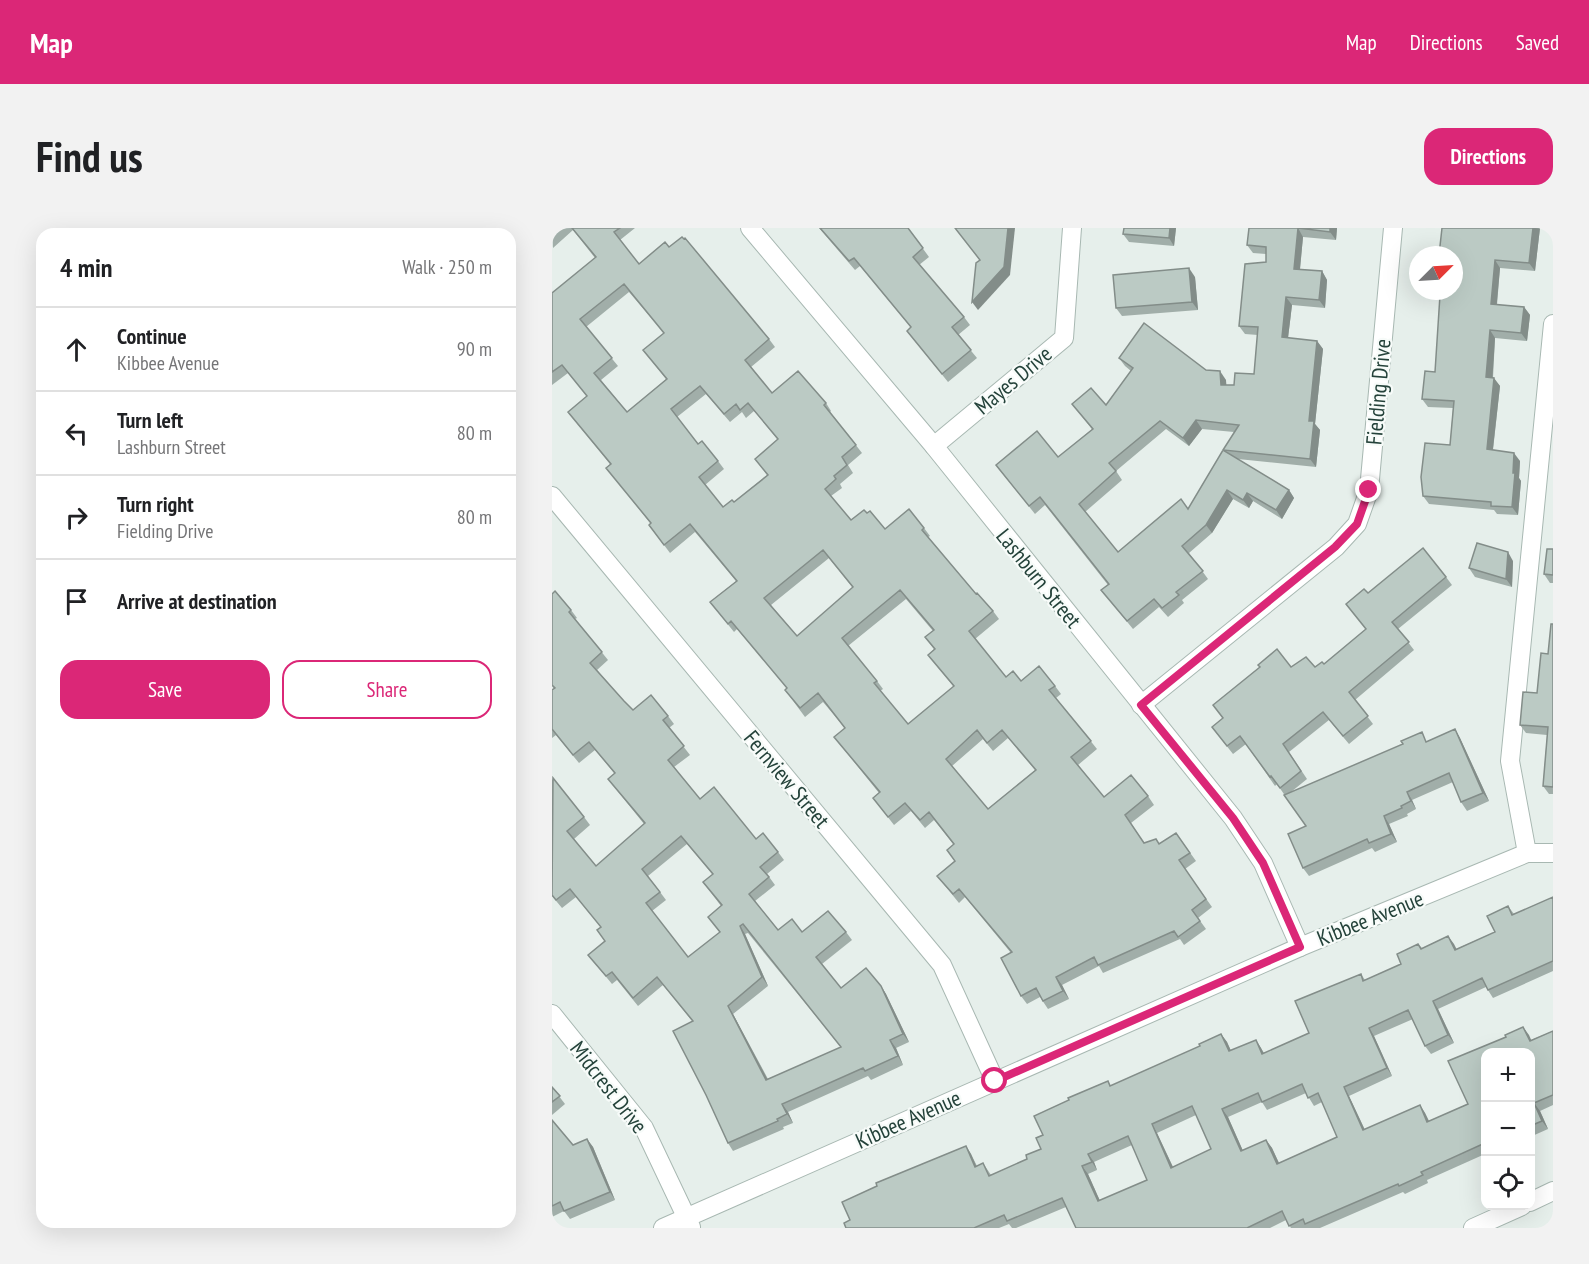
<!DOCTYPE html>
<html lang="en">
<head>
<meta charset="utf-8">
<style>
  body { margin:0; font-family:"PT Sans Narrow",sans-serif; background:#f2f2f2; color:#202124 }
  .controls { position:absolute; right:18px; bottom:18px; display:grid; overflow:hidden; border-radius:12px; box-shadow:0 6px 24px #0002 }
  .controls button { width:54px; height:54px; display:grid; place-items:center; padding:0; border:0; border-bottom:2px solid #e0e0e0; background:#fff; color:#202124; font:30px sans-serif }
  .compass { position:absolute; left:857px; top:18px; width:54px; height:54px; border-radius:50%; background:#fff; box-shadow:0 6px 24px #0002; rotate:66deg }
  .stop { position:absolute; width:18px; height:18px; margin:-14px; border:4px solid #db2777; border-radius:50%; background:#fff }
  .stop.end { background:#db2777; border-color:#fff; box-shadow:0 2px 6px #0008 }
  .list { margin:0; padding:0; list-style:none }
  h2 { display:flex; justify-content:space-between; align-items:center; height:78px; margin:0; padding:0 24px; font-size:26px }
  h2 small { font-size:20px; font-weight:400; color:#757577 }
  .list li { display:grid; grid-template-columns:39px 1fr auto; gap:18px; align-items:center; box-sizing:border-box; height:84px; padding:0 24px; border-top:2px solid #e0e0e0 }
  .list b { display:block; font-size:22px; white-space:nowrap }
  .list p { margin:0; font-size:20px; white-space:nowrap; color:#757577 }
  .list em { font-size:20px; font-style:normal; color:#757577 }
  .actions { display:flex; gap:12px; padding:18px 24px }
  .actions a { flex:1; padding:14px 0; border:2px solid #db2777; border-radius:18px; text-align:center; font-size:21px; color:#db2777 }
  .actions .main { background:#db2777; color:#fff }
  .icon { flex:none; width:33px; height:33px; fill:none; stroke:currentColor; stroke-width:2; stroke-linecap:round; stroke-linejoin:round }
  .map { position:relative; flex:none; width:1001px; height:1000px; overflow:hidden; border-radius:18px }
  header { display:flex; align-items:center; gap:36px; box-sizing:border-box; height:84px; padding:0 30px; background:#db2777; color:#fff }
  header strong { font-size:28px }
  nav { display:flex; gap:33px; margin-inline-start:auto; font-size:21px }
  .intro { display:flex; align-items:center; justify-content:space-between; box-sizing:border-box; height:144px; padding:0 36px }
  h1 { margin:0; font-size:42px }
  .button { padding:15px 27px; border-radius:18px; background:#db2777; color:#fff; font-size:21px; font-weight:700 }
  main { display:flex; gap:36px; padding:0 36px }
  aside { flex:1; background:#fff; border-radius:18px; box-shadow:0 6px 24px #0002 }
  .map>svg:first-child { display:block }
</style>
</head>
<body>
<header>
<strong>Map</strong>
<nav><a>Map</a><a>Directions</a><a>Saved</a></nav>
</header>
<div class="intro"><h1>Find us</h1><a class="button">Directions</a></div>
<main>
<aside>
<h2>4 min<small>Walk · 250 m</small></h2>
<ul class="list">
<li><svg class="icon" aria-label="ahead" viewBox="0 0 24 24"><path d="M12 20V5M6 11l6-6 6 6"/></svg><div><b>Continue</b><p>Kibbee Avenue</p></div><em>90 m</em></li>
<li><svg class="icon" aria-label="left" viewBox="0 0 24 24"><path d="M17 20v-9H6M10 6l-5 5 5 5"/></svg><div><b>Turn left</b><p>Lashburn Street</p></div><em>80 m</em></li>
<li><svg class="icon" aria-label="right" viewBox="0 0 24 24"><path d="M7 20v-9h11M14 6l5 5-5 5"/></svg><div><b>Turn right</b><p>Fielding Drive</p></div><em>80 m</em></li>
<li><svg class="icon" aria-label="arrive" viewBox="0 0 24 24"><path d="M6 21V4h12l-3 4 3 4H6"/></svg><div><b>Arrive at destination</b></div></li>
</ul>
<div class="actions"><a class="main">Save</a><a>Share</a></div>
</aside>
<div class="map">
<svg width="1001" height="1000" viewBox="0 0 1001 1000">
  <rect width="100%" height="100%" fill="#e6efeb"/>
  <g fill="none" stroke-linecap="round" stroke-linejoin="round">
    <defs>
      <g id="minor">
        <polyline points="198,0 382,218 681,590 711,635 748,719"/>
        <polyline points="382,218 512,110 520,0"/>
        <polyline points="0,268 390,737 443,853"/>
        <polyline points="589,477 784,319 805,296 817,262 841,0"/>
        <polyline points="975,625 958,533 1001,96"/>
        <polyline points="0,786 92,900 139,999"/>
        <polyline points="978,974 1001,963"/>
        <polyline points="111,1000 748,719 975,625 1001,625"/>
        <polyline points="921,1000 970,978"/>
      </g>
    </defs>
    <use href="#minor" stroke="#a8b8b2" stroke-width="20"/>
    <use href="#minor" stroke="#fff" stroke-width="18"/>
  </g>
  <g fill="#a1aea9" fill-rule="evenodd">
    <path d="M0 0H83L68 12 87 36 117 19 217 111 223 119 199 139 220 165 274 175 279 183 278 184 310 225 296 237 301 245 288 256 290 260 279 268 299 292 315 285 333 301 372 300 378 308 376 309 424 366 441 383 447 391 423 411 454 449 469 453 503 458 509 466 504 470 545 521 526 537 552 569 596 568 602 577 579 595 592 615 607 616 624 605 644 633 633 641 660 679 646 690 654 701 632 717 628 711 551 745 547 738 510 757 517 771 496 781 488 769 475 776 469 768 459 725 413 669 407 675 385 648 403 633 395 622 402 617 382 592 373 600 359 583 342 597 321 570 327 565 282 509 293 500 271 474 253 489 233 462 235 460 185 401 182 404 158 374 184 353 143 304 118 325 97 297 99 296 54 240 58 236 16 184 35 168 16 145 0 157V65L43 30 21 2 1 20ZM77 64 112 105 91 122 114 151 75 184 49 152 66 138 34 99ZM154 166 178 194 190 184 194 190 202 183 226 212 203 231 215 247 182 274 171 279 153 257 172 241 166 233 146 216 125 189ZM277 330 301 360 245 408 219 377ZM354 371 381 403 373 409 382 421 376 427 402 459 356 496 328 463 331 461 325 453 296 418ZM456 510 483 542 436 581 400 538 431 511 441 523Z"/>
    <polygon points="267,0 356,0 377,29 367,37 412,89 418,97 406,107 425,130 396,154 355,103 359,99 308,38 303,42"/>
    <polygon points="624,0 622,18 577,14 571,6"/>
    <path d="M697 0H785L784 12 751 9 748 42 770 43 775 52 773 80 740 77 736 110 765 113 771 121 763 196 768 202 764 239 686 231 737 262 742 270 730 291 701 273 697 280 681 271 660 305 637 325 656 351 630 372 632 375 616 389 607 379 581 401 549 362 556 357 493 277 483 286 444 237 506 229 540 201 520 176 554 177 579 143 573 138 567 130 654 142 674 152V157H682L702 146 706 107 693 106 687 98 714 34V26L701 25 695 17ZM614 201 637 218 650 201 682 204 636 281 566 324 533 284 570 252 564 243Z"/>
    <polygon points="890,0 988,0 983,43 948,40 945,77 972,79 978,87 975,113 943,110 941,150 948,158 941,222 968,233 967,250 969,253 966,287 945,286 942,282 877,276 871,268 898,217 901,180 876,179 870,171 883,144 888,73 884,67"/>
    <polygon points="643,49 646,82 570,88 564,80"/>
    <polygon points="1001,321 1001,355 998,355 992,346"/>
    <polygon points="961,333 960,359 923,349 917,340"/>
    <polygon points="894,349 900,357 846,401 862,422 803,472 821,496 797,516 777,492 737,524 755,551 739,564 876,513 903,501 908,510 937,573 915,583 909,574 901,554 860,572 864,581 855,586 856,588 837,596 845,614 823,624 820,620 757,648 751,640 754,598 725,556 723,558 694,516 681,526 666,507 660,499 671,490 661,477 739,439 763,439 772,436 814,401 794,376 816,365"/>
    <path d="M0 366 19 382 25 390 23 391 56 432 45 442 72 473 81 482 116 488 122 496 117 500 138 527 122 539 148 571 204 611 226 624 232 632 215 646 223 657 203 673 226 702 250 704H294L300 712 270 736 289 760 329 758 334 766 357 814 344 820 351 837 319 852 316 848 236 884 241 895 231 899 232 901 181 923 176 915 140 793 111 757 86 778 65 752 60 756 36 727 53 713 45 702 49 699 24 669 10 680 0 668V551L32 589 38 597 22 611 44 638 92 596 56 551 63 546 43 522 27 535 4 507 0 510V462L2 461 0 458ZM135 616 161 647 151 654 169 678 156 689 168 704 136 729 100 683 114 672 96 648ZM196 705 289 819 216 851 181 786 216 758 193 706Z"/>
    <polygon points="1001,396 1001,566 997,566 991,558 995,507 974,505 968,497 985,465 996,426"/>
    <path d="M1001 669V743L941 770 934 759 886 781 902 815 879 826 873 818 861 791 822 808 840 848 797 868 813 902 868 877 873 885 877 893 916 876 896 833 954 809 953 807 971 799 979 812 1001 803V877L988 883 996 901 978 909V825H933V926L875 952 876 955 853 966 851 964 768 1000H739L734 992 718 1000H524L514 979 464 1000H460L457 996 447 1000H294L292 995 298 992 290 974 325 958 324 955 414 918 419 926 425 938 431 935 439 947 475 931 474 927 489 921 484 910 491 907 482 888 517 872 516 870 556 853 559 858 648 818 647 816 669 806 675 814 679 823 704 812 712 825 757 805 743 773 809 746 813 752 849 736 845 726 866 716 870 720 896 708 904 721 943 704 935 688 956 678 962 686ZM754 865 762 878 770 874 785 909 727 935 720 920 714 912 691 923 676 889 710 874 715 882ZM644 887 659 921 621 939 605 905ZM580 917 595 952 548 973 536 946 545 942 542 934Z"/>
    <polygon points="0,859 13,876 0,887"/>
    <polygon points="0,892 21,917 35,911 41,919 63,972 18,991 12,983 0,989"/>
  </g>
  <g fill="#838d89">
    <polygon points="456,0 463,0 458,47 426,82 420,74"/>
    <polygon points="618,0 624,0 622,18 617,10"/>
    <polygon points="746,0 751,9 747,50 742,41"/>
    <polygon points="778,0 785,0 784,12 778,4"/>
    <polygon points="981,0 988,0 983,43 977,35"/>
    <polygon points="943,32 948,40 944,84 939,76"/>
    <polygon points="637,40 643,49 646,82 640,74"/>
    <polygon points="770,43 775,52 773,80 767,72"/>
    <polygon points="734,69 740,77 735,118 730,109"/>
    <polygon points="972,79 978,87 975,113 969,105"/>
    <polygon points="938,102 943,110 940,157 934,149"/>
    <polygon points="765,113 771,121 763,196 768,202 764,239 758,231 757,193"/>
    <polygon points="668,143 674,152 675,165 669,157"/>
    <polygon points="942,150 948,158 940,229 935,221"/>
    <polygon points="644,192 650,201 637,218 631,210"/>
    <polygon points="962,225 968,233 967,250 969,253 966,287 960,279 961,245"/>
    <polygon points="675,262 681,271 660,305 654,297"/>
    <polygon points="737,262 742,270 730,291 724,282"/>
    <polygon points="695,265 701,273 697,280 691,272"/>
    <polygon points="956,324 961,333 960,359 954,351"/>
    <polygon points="903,501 908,510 937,573 931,565"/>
    <polygon points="855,564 860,572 864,581 859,573"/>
    <polygon points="832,588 837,596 845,614 839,606"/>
    <polygon points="188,698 193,706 216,758 210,749"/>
    <polygon points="896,708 902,716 909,730 903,722"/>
    <polygon points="504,749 510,757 517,771 511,763"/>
    <polygon points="329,758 334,766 357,814 351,806"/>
    <polygon points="881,773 886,781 902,815 896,807"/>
    <polygon points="176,778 181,786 220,860 214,852"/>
    <polygon points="971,799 977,807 983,821 978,813"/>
    <polygon points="817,800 822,808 840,848 835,840"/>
    <polygon points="669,806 675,814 683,832 677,823"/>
    <polygon points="338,812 344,820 351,837 346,828"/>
    <polygon points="704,812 709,820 716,834 710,826"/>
    <polygon points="792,859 797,868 817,911 811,902"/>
    <polygon points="982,875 988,883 996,901 990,893"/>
    <polygon points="230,876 236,884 241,895 235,886"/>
    <polygon points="868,877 873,885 881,902 875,894"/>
    <polygon points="670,881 676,889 695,932 689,923"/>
    <polygon points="600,896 605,905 625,948 619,940"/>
    <polygon points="35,911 41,919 63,972 58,964"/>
    <polygon points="714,912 720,920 731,944 725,936"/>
    <polygon points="414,918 419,926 428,947 423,939"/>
    <polygon points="536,926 542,934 545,942 540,934"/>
    <polygon points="530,938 536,946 552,982 546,973"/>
  </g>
  <g fill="#bbcac4" stroke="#838d89" stroke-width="1.5" fill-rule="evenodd">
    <polygon points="0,0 8,0 0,7"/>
    <path d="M20 0H68L62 4 87 36 113 14 117 19 130 9 132 11 133 10 217 111 193 132 220 165 246 143 274 175 272 177 304 217 290 229 295 237 282 248 284 251 273 261 299 292 312 282 315 285 318 283 333 301 357 281 372 300 370 302 424 366 425 365 441 383 417 403 454 449 461 443 469 453 487 438 503 458 497 462 539 513 519 529 552 569 579 547 596 568 573 587 592 615 604 611 607 616 624 605 638 625 627 632 654 671 640 682 648 693 626 709 622 703 546 737 542 729 504 749 511 763 491 773 484 760 469 768 449 730 460 724 407 661 401 666 385 648 403 633 395 622 402 616 377 584 368 592 353 575 336 589 321 570 328 564 282 509 293 500 266 465 248 480 233 462 235 460 179 393 176 396 158 374 185 353 138 296 112 317 97 297 99 295 54 240 59 236 16 184 35 168 10 137 0 144V65L44 29ZM72 56 112 105 91 122 115 151 75 184 42 145 60 130 28 91ZM148 158 172 186 184 176 188 182 196 175 226 211 203 231 216 247 182 274 180 272 171 279 147 249 166 233 150 213 146 216 119 181ZM271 322 301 359 245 408 212 370ZM348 362 382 402 373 409 383 421 376 427 402 458 356 496 322 455 325 453 290 410ZM425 502 435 515 450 502 484 542 436 581 394 531Z"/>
    <polygon points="268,0 356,0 371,20 361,29 412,89 400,99 419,122 390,146 355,103 359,99 302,30 297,33"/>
    <polygon points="403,0 456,0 452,39 420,74 424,35 428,32"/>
    <polygon points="572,0 618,0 617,10 571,6"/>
    <polygon points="697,0 778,0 778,4 746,0 742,41 770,43 767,72 734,69 730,109 765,113 757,193 762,193 758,231 671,222 687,197 644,192 631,210 608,193 557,235 564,243 527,276 566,324 629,271 636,281 671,222 737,262 724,282 695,265 691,272 675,262 654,297 630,318 651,343 624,364 627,367 610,380 602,371 575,393 549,362 557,356 488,269 477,278 444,237 485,203 506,229 541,201 520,176 539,160 554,177 581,140 567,130 592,95 654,142 668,143 669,157 682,157 683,145 702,146 706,99 687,98 693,36 714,34 714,19 695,17"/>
    <polygon points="890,0 981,0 977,35 943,32 939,76 972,79 969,105 938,102 934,149 942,150 935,221 962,225 961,245 963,245 960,279 939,278 939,274 871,268 869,249 873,215 898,217 902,173 870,171 873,143 883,144 888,67 884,67 884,63 902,63 902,27 887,27"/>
    <polygon points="637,40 640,74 564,80 561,47"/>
    <polygon points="925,315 956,324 954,351 917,340"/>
    <polygon points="871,320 894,349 840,394 857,414 797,464 816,488 791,508 771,484 731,516 749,543 728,560 719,548 718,549 688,508 675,518 660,499 671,490 661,477 708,439 706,437 725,421 739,439 754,429 763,439 770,434 772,436 814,401 794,376 812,361 816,365"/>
    <polygon points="995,321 1001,321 1001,347 992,346"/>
    <path d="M3 363 19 382 17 384 50 424 38 435 72 473 81 482 99 467 116 488 111 492 132 518 116 532 148 571 162 559 204 611 211 605 226 624 208 639 217 649 197 666 226 702 240 691 250 704 276 683 294 704 264 729 289 760 314 740 329 758 351 806 338 812 346 828 313 843 311 840 230 876 235 886 225 891 226 893 176 915 154 867 121 803 141 793 105 749 81 770 60 744 54 748 36 727 53 713 45 702 49 699 18 661 4 672 0 667 1 550 32 589 15 603 44 638 93 595 56 551 63 545 37 514 21 527 0 501V462L3 460 0 457V366ZM129 608 161 646 151 654 170 677 156 689 168 704 136 729 94 675 108 664 90 641ZM191 696 289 819 214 852 176 778 210 749 188 698Z"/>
    <polygon points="999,396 1001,396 1001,559 991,558 996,499 968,497 971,464 985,465 989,425 996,426"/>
    <polygon points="903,501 931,565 909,574 897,545 855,564 859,573 849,578 850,580 832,588 839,606 817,615 815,611 751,640 736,606 754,598 732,567 851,516 849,513 870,504 874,514"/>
    <path d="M1001 669V733L936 762 930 750 881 773 896 807 873 818 856 782 817 800 835 840 792 859 811 902 868 877 875 894 916 876 896 833 954 809 953 807 971 799 978 813 1001 803V867L982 875 990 893 978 898V825H933V915L869 944 871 947 847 958 846 956 753 996 751 991 737 998 730 983 695 1000H524L510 970 455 993 452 987 422 1000H294L292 995 298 992 290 974 325 958 324 955 414 918 423 939 431 935 437 948 475 931 474 927 489 921 484 910 491 907 482 888 517 872 516 870 556 853 558 858 648 818 647 816 669 806 677 823 704 812 710 826 757 805 743 773 809 746 811 753 849 736 845 726 866 716 869 721 896 708 903 722 943 704 935 688 956 678 960 687ZM750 856 756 870 766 865 785 909 725 936 714 912 689 923 670 881 706 865 710 874ZM640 878 659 921 619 940 600 896ZM576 908 595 952 546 973 530 938 540 934 536 926Z"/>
    <polygon points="0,859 8,868 0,874"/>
    <polygon points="0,892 21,917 35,911 58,964 12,983 8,974 0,978"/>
  </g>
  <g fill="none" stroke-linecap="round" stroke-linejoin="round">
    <polyline stroke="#db2777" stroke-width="8" points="443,853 748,719 711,635 681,590 589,477 783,319 805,296 817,262"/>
  </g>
  <g text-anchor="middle" stroke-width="4.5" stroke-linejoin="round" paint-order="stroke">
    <g font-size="22" fill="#24423a" stroke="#f7fbf9">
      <text transform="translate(461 152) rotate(-40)" y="8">Mayes Drive</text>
      <text transform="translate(826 164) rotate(-85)" y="8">Fielding Drive</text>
      <text transform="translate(487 350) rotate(51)" y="8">Lashburn Street</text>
      <text transform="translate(235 551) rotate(50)" y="8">Fernview Street</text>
      <text transform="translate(818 690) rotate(-22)" y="8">Kibbee Avenue</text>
      <text transform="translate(57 859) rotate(52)" y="8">Midcrest Drive</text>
      <text transform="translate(356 891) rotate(-24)" y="8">Kibbee Avenue</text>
    </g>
  </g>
</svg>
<div class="controls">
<button>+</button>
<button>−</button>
<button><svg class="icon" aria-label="locate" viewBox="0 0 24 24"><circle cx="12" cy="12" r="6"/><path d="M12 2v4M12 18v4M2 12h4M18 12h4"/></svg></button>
</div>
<svg class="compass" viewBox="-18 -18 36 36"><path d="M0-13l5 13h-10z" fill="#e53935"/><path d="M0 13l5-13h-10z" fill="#757577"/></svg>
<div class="stop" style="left:443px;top:853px"></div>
<div class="stop end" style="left:817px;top:262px"></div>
</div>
</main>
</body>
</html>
